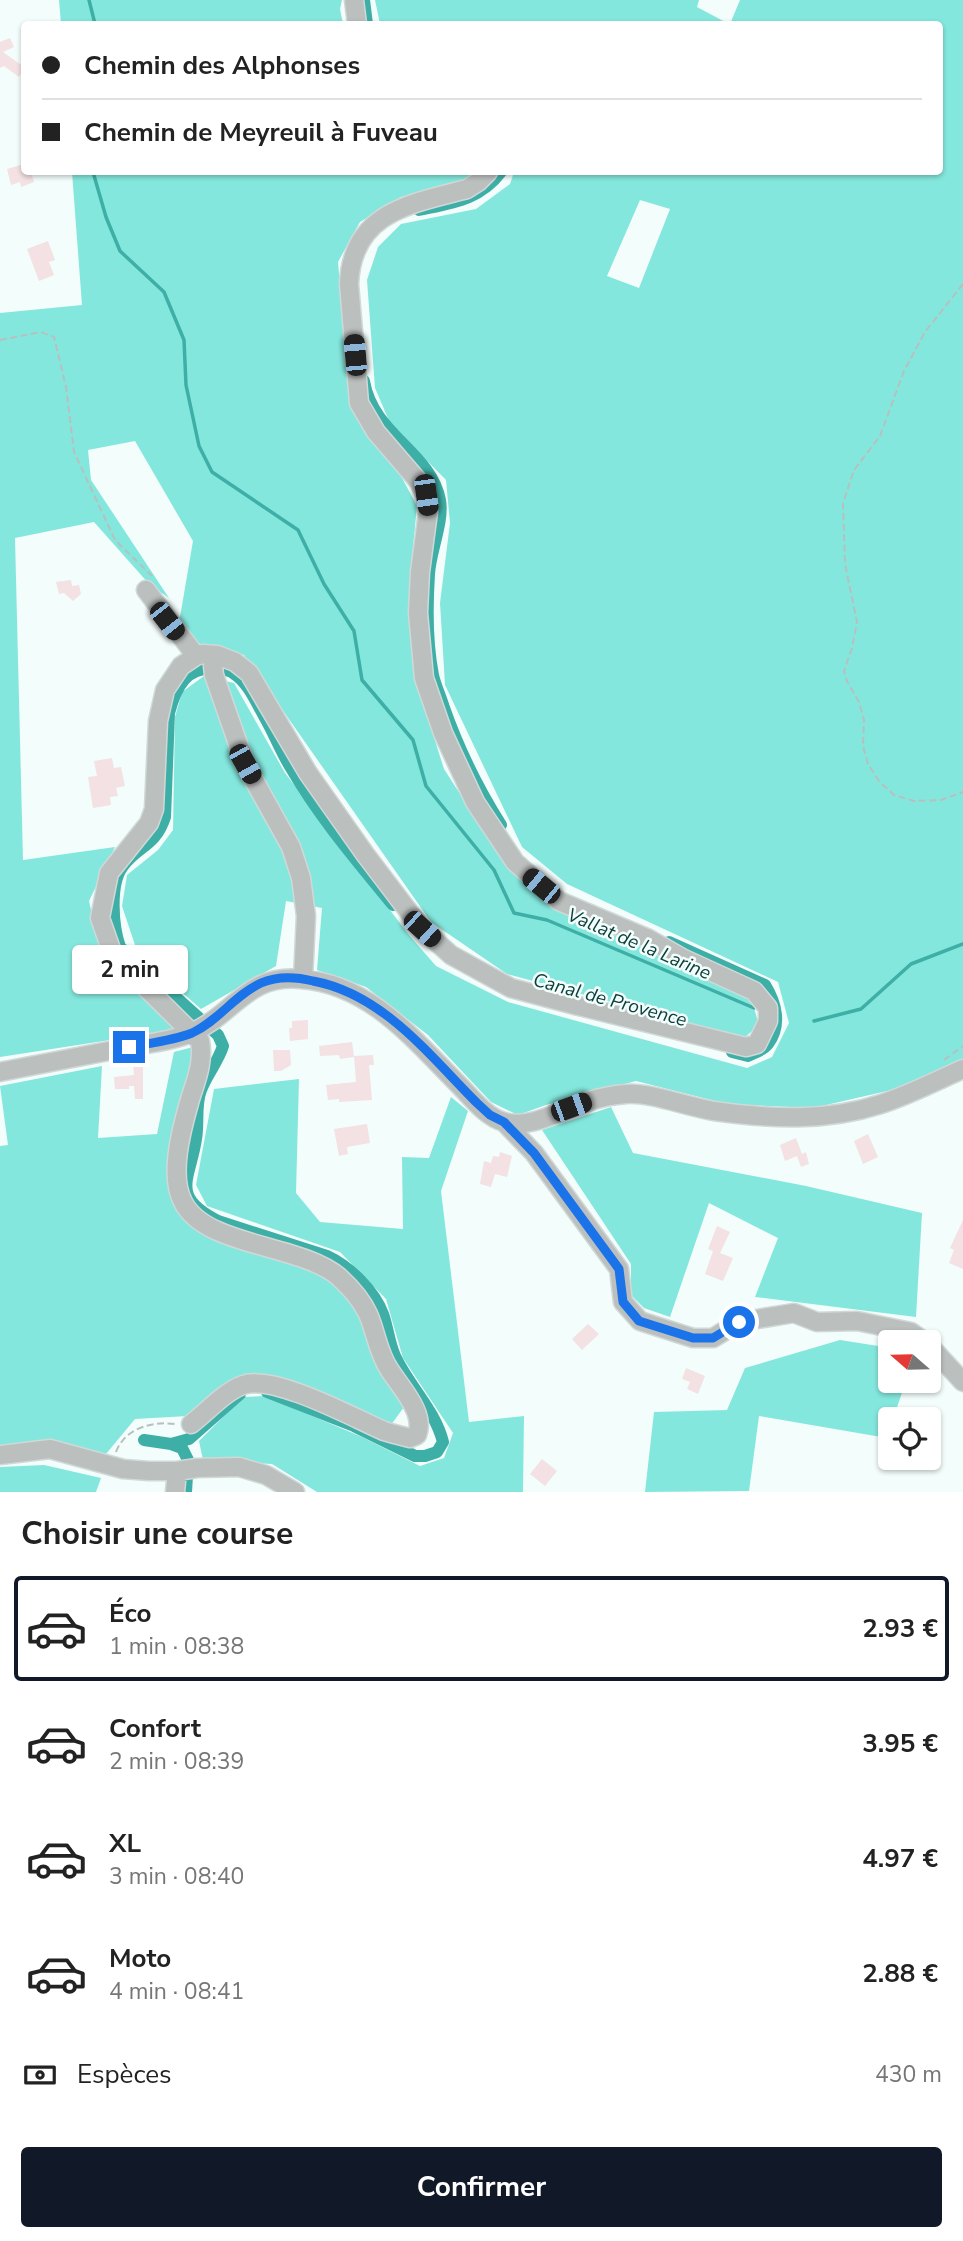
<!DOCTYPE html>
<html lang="fr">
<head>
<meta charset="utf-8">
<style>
	body { margin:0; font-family:"Nunito Sans",sans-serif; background:#f6f6f6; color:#222; height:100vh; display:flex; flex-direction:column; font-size:26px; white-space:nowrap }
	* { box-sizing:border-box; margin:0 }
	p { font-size:23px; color:#767676 }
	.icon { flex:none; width:38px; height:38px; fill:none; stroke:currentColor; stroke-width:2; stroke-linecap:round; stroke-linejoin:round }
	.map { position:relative; height:1492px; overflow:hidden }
	.sheet { display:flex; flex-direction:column; background:#fff; flex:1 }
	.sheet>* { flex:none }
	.guide { position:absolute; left:21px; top:21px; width:922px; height:154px; border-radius:7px; box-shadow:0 2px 5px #0004; display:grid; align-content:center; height:154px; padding:0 21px; background:#fff }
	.needle { width:46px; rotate:290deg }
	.controls { position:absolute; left:878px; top:1330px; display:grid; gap:14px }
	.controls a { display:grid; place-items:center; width:63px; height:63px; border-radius:7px; background:#fff; box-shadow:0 2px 5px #0004; font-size:35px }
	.end { position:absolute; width:32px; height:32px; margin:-16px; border:9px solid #1a73e8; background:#fff; box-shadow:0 0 0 4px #fff }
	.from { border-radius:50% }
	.bubble { position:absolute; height:49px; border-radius:7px; background:#fff; box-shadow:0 2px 5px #0004; font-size:23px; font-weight:700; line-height:49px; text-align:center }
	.car { position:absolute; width:21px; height:42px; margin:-21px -10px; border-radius:9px; box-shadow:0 0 5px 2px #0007; background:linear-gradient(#222 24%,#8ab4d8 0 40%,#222 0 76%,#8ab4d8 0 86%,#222 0) }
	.guide b { display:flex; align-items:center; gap:24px; height:66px; font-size:26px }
	.guide b+b { border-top:2px solid #e0e0e0 }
	.guide i { width:18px; height:18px; background:#222 }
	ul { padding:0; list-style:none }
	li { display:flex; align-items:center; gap:21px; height:105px; margin:0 14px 10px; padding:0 7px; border:4px solid transparent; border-radius:7px }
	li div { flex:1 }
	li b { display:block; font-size:26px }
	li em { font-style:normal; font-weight:700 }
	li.active { border-color:#111827 }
	li>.icon { width:63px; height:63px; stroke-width:1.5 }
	h2 { padding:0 21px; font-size:32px; line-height:84px }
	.pay { display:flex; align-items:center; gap:18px; height:77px; padding:0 21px; font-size:26px }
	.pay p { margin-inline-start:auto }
	.primary-button { display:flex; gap:14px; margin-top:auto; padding:14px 21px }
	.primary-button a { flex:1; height:80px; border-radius:7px; background:#111827; color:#fff; font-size:28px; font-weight:700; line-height:80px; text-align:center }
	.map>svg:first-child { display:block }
	.green { fill:#84e7dd; fill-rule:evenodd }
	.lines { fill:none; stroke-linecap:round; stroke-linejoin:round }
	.stream { stroke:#3eafa6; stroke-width:3.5 }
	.canal { stroke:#3eafa6; stroke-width:12 }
	.building { fill:#f3e1e3 }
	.minor-casing { stroke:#d0d9d8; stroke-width:21 }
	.path { stroke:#b8c0bf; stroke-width:2; stroke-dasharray:7 3.5; stroke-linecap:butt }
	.minor { stroke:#bbbfbe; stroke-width:18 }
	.route { stroke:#1a73e8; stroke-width:9 }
	.labels { text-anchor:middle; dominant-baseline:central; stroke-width:5; stroke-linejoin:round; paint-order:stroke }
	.water-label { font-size:19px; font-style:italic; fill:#0d403c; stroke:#f3fdfb }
</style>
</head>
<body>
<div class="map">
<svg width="963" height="1492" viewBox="0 0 963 1492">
	<rect width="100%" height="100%" fill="#f3fdfb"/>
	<path class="green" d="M59,0H342L340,9L343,24H61Z
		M375,0H699L697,7L729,24H380Z
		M740,0H963V1060L909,1086L813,1108L727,1104L636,1081L546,1105L518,1115L491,1102L428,1035L366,987L317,970L322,908L286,901L276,966L201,1009L138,954L122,906L127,875L158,850L173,830L175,717L182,692L204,676L234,683L285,773L409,935L436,966L508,1002L747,1068L772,1057L789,1023L778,982L567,884L522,847L445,685L440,603L450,523L446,480L390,423L375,388L367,280L378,247L401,224L476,209L510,184L514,172H940V24H730ZM640,200L670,209L639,288L607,276Z
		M72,172H478L469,181L401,197L360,222L338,262L350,407L394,463L417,506L410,580L414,674L444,769L509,870L552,905L751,998L759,1025L744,1038L507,974L431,922L244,655L193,642L179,623L193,541L135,441L88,450L91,480L169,598L150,585L94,522L15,538L23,860L115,847L89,901L100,951L175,1030L0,1057V313L82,305Z
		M197,1046L180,1212L201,1233L322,1273L353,1302L385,1377L404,1407L388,1429L319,1392L242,1376L188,1416L135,1419L106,1454L56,1444L0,1448V1146L8,1145L0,1086L102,1066L98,1138L157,1134L174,1052Z
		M299,1079L296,1193L320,1222L403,1229L402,1157L429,1158L451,1097L468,1111L441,1191L469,1422L524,1416L523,1492H317L272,1464L203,1460L199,1441L243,1397L265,1396L362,1437L420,1466L444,1458L453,1433L403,1358L386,1299L340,1252L207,1206L196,1185L214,1089Z
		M611,1107L633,1153L806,1186L922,1213L916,1317L755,1297L778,1238L709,1203L670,1317L644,1308L631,1295V1264L542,1130Z
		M840,1340L891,1348V1381H906L893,1419H891L887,1438L759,1416L749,1491L645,1492L654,1412L727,1410L745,1368Z
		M44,1465L101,1478L96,1492H0V1467Z"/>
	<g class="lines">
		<path class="stream" d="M89,0L95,24
			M93,172L106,217L120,251L164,292L184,340L186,385L199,446L212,472L298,530L324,584L354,631L362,680L413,740L426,786L494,870L514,913L547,920L754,1008
			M814,1021L861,1009L911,964L963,944"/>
		<path class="canal" d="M364,0L367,24
			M419,210C452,203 480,200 501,172
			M364,381C373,435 431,452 440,500C444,521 430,552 429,574C427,605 427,645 433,675C435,685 440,695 443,705C458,748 477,787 501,825
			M669,942L765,985C776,1003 782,1025 768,1044C764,1050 754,1053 748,1056L732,1052
			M267,1392L354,1426L415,1456H425L437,1452L443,1442C435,1410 409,1386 395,1356C389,1343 388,1328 383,1314C374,1290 350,1267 327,1256L218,1221C169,1196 190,1180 196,1139C199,1123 195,1105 201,1090C207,1074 218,1062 223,1046L218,1035L120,947C113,927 109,884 123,866C139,845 155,847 165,817L169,713C176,686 187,665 218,669C223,670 229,670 233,673C248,682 256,702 264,716C274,733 281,752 291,768C320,818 357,861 393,905
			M144,1440L171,1444L182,1448L188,1460L186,1492
			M171,1444L189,1439L240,1394"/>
	</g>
	<path class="building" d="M10,38L14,47L3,52L24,67L19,77L4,66L0,68V42Z
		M24,164V172H31L34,182L21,187L20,182L11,185L7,169Z
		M48,241L55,260L49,262L54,275L39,281L27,249Z
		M71,580L72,586L79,585L81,594L73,601L64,593L59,594L56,582Z
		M112,758L114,768L121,767L125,786L116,788L118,796L110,797L111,805L93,808L88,777L97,776L94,761Z
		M308,1020V1039L290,1041L289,1028H292V1021Z
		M352,1042L354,1057L340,1059L339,1055L320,1056L319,1046Z
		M273,1050H290L291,1065L281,1071H274Z
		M373,1055L374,1065H369L372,1100L339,1102V1099L328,1100L326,1085L356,1082L354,1056Z
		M143,1062V1099H135L134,1086H129V1089H115L114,1077L134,1075L133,1063Z
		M367,1124L370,1143L347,1147L348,1154L339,1156L334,1129Z
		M868,1134L878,1157L863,1164L854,1141Z
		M796,1138L802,1154L806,1152L809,1164L801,1167L797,1156L785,1161L780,1145Z
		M500,1152L512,1156L507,1177L495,1174L491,1187L480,1184L484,1161L491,1163L493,1156L499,1157Z
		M963,1220V1269L949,1263L954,1250L950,1248Z
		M717,1226L730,1232L720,1253L733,1258L723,1281L705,1274L713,1251L708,1249Z
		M588,1324L599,1334L582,1350L572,1339Z
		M686,1368L705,1376L698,1394L687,1389L690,1382L682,1379Z
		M542,1459L557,1471L545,1486L530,1474Z"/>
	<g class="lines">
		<g class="minor-casing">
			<path id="minor" d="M354,0L357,24
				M146,590L196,656
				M217,655L213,666L214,675L245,764L291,847L301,878L306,916L303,979
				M0,1072C43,1064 86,1055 129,1047C150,1043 172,1041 191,1033C235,1014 246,974 301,979C370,984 414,1040 459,1085C472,1098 486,1117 504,1122C531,1130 564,1108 590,1101C602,1097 613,1095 626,1094C650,1092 688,1107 714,1111C770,1119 826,1122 881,1104C909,1095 936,1081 963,1069
				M504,1122L534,1153L619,1269L623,1302L640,1321L693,1338H713L739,1322L794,1313L817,1322L857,1321L911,1332L925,1342
				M929,1345L963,1382
				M191,1424C207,1412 224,1392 243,1385C274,1374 354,1418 384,1431C393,1434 402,1436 410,1438L417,1435C426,1413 400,1387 389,1369C378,1353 376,1332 368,1314C362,1301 350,1287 339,1277C301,1244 205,1247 183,1202C169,1176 181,1131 189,1103C195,1082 204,1064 200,1041L113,955L100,918L109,873L149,823L154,809L158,721L165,690L181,666L196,656L203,654L217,655L235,662L249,673L308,773L365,854L422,929L451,955L511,988L575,1005L746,1047L757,1044L768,1021V1008L754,991L684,959L649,939L559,901L515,862L475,802L443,733L424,678L418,613L420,572L428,512L426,495L419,482L376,432L359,403L349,284C352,212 410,204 467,189L478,182L488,172
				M0,1455L50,1449L123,1469L149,1471H177L197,1468L239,1467L266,1475L295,1492
				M175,1492L177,1471"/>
		</g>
		<path class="path" d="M963,284L925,332L904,371L880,436L854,470L843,503L845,564L857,622L852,648L844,671L847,681L859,702L864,720L863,746L868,764L879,781L894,795L914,801L941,800L963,792
			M0,340L41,332L54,337L66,387L74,452L115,540L152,576
			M944,1060L963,1046
			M116,1452C125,1428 152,1421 175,1424"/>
		<use href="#minor" class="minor"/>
	</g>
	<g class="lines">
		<path class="route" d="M129,1047C150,1043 172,1041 192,1033C218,1021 235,995 261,983C277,976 297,977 313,981C383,994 429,1055 477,1103L490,1115L504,1122L534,1153L619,1269L623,1302L639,1321L693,1338H713L739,1322"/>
	</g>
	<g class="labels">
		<g class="water-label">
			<text transform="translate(639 944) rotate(23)">Vallat de la Larine</text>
			<text transform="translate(610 1000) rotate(15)">Canal de Provence</text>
		</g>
	</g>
</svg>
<div class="controls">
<a><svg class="needle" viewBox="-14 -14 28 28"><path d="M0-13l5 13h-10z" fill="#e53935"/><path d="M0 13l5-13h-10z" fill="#767676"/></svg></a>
<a><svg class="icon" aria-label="locate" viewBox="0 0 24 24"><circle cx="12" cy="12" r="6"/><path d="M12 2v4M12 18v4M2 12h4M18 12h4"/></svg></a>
</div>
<i class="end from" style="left:739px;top:1322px"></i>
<i class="end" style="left:129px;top:1047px"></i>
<div class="bubble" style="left:72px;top:945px;width:116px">2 min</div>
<i class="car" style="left:355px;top:355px;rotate:355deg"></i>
<i class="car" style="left:426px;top:495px;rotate:172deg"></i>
<i class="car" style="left:167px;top:621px;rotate:142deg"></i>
<i class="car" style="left:245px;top:764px;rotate:151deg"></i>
<i class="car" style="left:541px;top:886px;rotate:309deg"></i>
<i class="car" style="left:422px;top:929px;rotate:132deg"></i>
<i class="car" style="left:571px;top:1107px;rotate:70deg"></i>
<div class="guide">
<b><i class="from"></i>Chemin des Alphonses</b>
<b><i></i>Chemin de Meyreuil à Fuveau</b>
</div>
</div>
<section class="sheet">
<h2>Choisir une course</h2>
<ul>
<li class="active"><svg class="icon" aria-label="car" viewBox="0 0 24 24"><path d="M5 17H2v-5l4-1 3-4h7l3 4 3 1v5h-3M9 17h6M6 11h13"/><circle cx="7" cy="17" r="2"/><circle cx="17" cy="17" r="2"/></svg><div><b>Éco</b><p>1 min · 08:38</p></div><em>2.93 €</em></li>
<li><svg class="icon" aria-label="car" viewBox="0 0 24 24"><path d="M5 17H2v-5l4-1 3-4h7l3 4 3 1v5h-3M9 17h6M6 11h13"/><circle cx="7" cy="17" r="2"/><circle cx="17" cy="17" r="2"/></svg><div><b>Confort</b><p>2 min · 08:39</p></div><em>3.95 €</em></li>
<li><svg class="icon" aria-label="car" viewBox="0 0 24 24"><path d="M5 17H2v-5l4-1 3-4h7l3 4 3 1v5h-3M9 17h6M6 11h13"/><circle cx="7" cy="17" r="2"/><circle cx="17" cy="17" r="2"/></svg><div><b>XL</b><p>3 min · 08:40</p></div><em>4.97 €</em></li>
<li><svg class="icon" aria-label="car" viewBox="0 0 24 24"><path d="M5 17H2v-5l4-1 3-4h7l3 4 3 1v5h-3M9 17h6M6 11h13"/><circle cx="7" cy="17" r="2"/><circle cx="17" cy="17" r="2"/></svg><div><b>Moto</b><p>4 min · 08:41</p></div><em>2.88 €</em></li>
</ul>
<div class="pay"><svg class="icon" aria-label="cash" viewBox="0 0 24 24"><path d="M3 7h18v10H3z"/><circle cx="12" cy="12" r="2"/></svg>Espèces<p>430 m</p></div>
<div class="primary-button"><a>Confirmer</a></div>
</section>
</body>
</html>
